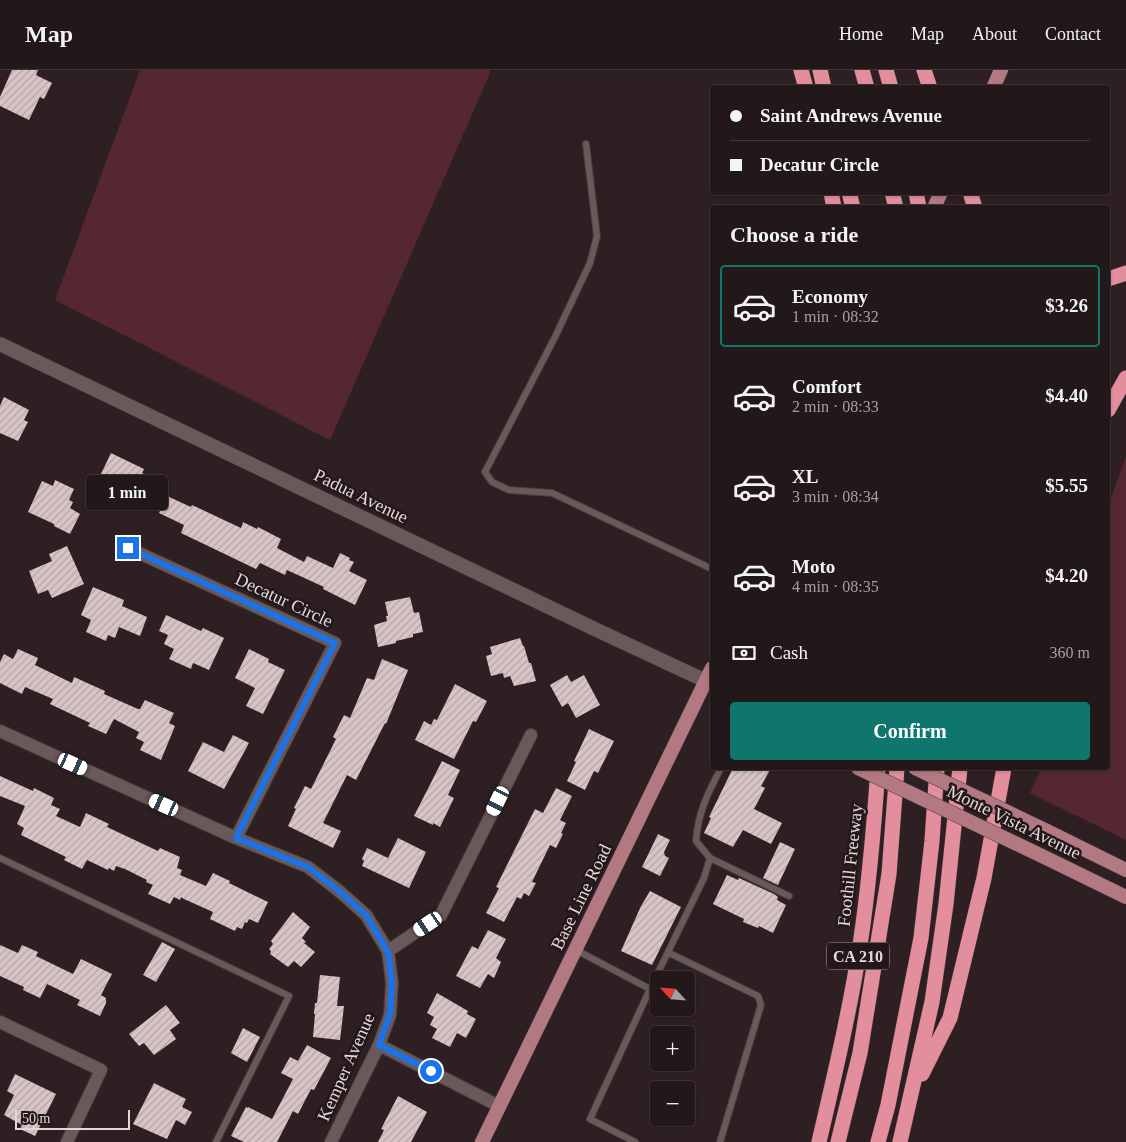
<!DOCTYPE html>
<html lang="en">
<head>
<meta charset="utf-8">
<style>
	body { margin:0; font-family:"Times New Roman",serif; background:#2a2123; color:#f1f3f6; height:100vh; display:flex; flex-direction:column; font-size:19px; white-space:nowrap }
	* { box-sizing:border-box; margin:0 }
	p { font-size:16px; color:#a2a0a2 }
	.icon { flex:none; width:28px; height:28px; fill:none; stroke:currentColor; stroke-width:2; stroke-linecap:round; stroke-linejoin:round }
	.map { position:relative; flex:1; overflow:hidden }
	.side { position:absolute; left:710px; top:135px; width:400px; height:565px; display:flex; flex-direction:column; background:#22181a; border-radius:5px; box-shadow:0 1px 4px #0004,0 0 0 1px #3f3739 }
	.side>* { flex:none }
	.banner { position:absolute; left:710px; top:15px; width:400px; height:110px; border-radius:5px; box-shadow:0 1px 4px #0004,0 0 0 1px #3f3739; display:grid; align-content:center; height:110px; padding:0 20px; background:#22181a }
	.needle { width:32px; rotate:296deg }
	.buttons { position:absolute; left:650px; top:901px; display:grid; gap:10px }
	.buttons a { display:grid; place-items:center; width:45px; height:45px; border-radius:5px; background:#22181a; box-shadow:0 1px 4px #0004,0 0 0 1px #3f3739; font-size:25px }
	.scale { position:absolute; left:15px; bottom:12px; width:115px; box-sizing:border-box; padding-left:5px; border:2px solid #e2d8d9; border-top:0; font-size:14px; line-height:18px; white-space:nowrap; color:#e2d8d9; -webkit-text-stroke:4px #241719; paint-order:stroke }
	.end { position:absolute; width:22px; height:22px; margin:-11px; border:6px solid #1a73e8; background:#fff; box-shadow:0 0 0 2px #fff }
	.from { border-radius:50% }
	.bubble { position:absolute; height:35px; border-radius:5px; background:#22181a; box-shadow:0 1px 4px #0004,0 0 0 1px #3f3739; font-size:16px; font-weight:700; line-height:35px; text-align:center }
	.car { position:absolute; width:15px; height:30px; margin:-15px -8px; border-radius:6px; box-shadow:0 0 4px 1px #0007; background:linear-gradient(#fff 24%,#345 0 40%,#fff 0 76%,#345 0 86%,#fff 0) }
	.banner b { display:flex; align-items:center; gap:18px; height:48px; font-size:19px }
	.banner b+b { border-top:1px solid #3f3739 }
	.banner i { width:12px; height:12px; background:#f1f3f6 }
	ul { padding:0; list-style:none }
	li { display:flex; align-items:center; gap:15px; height:82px; margin:0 10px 8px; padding:0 10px; border:2px solid transparent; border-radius:5px }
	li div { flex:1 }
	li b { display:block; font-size:19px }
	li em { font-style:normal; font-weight:700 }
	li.active { border-color:#0f766e }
	li>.icon { width:45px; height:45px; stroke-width:1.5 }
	h2 { padding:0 20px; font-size:22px; line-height:60px }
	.pay { display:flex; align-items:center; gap:12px; height:55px; padding:0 20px; font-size:19px }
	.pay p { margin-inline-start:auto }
	.cta { display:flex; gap:10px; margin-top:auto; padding:10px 20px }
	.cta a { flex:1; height:58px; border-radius:5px; background:#0f766e; color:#fff; font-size:20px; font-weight:700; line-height:58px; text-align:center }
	header { display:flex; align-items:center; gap:30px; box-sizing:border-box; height:70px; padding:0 25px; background:#22181a; border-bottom:1px solid #3f3739 }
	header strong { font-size:24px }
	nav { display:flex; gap:28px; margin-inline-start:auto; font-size:18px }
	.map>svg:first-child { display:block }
	.grass { fill:#552730 }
	.building { fill:url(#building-hatch) }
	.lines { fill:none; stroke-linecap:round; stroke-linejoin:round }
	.service-casing { stroke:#473b3c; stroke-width:8 }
	.minor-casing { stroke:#473b3c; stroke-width:14 }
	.tertiary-casing { stroke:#473b3c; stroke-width:15 }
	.primary-casing { stroke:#473b3c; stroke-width:15 }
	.motorway-casing { stroke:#473b3c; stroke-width:16 }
	.service { stroke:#6a595b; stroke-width:6 }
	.minor { stroke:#6a595b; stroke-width:12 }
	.tertiary { stroke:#6a595b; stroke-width:14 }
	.primary { stroke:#b37982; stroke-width:14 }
	.motorway { stroke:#e38e9c; stroke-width:15 }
	.primary-bridge-casing { stroke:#473b3c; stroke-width:15; stroke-linecap:butt }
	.primary-bridge { stroke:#b37982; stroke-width:14 }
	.route { stroke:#1a73e8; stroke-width:6 }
	.labels { text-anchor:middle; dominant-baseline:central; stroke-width:5; stroke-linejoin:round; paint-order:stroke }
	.shield { fill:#241719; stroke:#a99e9f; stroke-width:1 }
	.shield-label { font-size:16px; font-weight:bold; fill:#e2d8d9 }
	.street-label { font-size:18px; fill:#e2d8d9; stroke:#241719 }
</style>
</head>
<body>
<header>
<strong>Map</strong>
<nav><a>Home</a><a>Map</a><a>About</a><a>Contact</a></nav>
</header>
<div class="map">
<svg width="1126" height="1072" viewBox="0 0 1126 1072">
	<defs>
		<pattern id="building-hatch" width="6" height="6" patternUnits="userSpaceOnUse" patternTransform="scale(1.25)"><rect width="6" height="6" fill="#d8c4c7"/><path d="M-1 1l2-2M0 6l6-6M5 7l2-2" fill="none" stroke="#b3a3a6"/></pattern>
	</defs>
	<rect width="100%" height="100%" fill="#2e2022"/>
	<path class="grass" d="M140,0H489L490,3L330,370L55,230Z
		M1126,387V770L1030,723L1042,698H1108V436Z"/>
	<path class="building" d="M12,0H38L36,5L52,13L44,29L40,27L29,50L0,36V27Z
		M4,327L29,340L24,350L28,352L18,371L0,363V336Z
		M111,383L144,399L142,403L161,412L152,430L134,421L132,424L99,408Z
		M55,410L74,419L69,430L73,432L70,438L80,444L70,464L54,456V454L28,442L42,411L53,416Z
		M167,426L191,437L192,435L241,458L243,452L257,459L258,457L281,469L277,478L304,492L307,486L333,498L340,483L350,488L349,490L354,492L349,501L367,510L355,535L323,519L324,517L287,500L285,505L260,493L256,499L181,463L184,455L159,443Z
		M67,476L84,514L52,528L48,520L38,524L29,501L52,491L49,484Z
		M93,517L124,530L122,536L147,547L140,566L119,557L115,568L108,565L106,571L86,562L91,550L81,545Z
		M410,527L414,543L419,542L423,562L413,564V567L396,571V573L378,577L374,555L387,551L386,546H388L385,532Z
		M166,545L201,561L203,558L224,568L209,600L193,593L191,599L169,589L174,579L164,574L168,565L159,561Z
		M520,568L523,576H524L529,593H531L536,611L514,616L510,606L504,608L503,603L491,606L486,586L492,584L490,577Z
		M18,579L38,588L35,595L72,613L74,607L105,621L104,624L138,639H140L145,630L174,643L169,653L175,656L161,690L140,680L144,672L136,668L139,662L114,649L106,664L88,656L90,653L50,634L53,629L25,617L22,624L0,613V592L4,584L13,589Z
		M249,579L269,589L268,592L285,600L263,644L246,636L255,618L235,608Z
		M382,589L408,600L386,654L385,653L356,710L347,705L323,753L341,761L333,778L288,756L296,739L294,738L305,716L311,719L336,669L333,667L344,645L350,648L367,608L374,610Z
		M567,605L571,612L584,605L600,635L576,648L568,633L562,637L550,615Z
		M455,614L487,631L476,652L473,651L454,689L415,670L424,651L431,655L434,649L437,650Z
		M589,659L614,671L598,703L594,701L585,720L567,711L576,692L574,691Z
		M233,665L249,673L224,719L188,701L203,672L224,682Z
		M442,691L460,700L448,725L454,728L440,757L433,753V755L414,746Z
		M733,698H771L761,716L765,718L754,739L782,753L771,774L743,760L733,777L704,763L711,748L709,747Z
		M0,706L33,721L34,718L54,728L51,735L60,739L56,746L80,757L86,743L109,754L107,757L158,781L160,778L180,787L177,798L182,800L180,805L206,816L213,803L230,811L229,813L268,832L258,853L249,849L247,853L245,852L242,859L237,857L235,861L210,849L213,842L184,829L181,827L180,830L174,827L170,834L148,824L153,815L146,812L147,810L125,799L116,796L114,801L109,798L108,800L87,790L82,799L64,790L66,787L21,765L24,758L17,754L25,736L0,726Z
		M556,718L572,726L560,750L566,753L561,763L563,764L556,778L550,775L532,812L536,813L529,826L524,823L521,829L517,827L504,852L486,843L499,818L496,817L535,739L543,743Z
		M658,764L670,770L664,782L665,786L669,788L660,806L642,797Z
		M398,768L426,782L409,818L362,796L364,791L362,789L367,778L388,788Z
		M780,772L795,779L778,815L763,808Z
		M727,805L738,810L739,808L774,824L778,827L777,830L786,835L773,863L759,856L758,858L743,852L744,849L713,834Z
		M650,821L681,837L652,895L621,881L641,836Z
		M293,842L310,857L302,868L306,872L304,873L315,882L301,897L294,891L288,897L270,884L271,881L269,879L273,874L271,871Z
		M488,860L506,869L496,888L501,892L494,908L488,904L480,918L456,906L472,876L478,879Z
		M162,872L175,879L156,912L143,905Z
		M0,875L18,883L22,875L38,882L36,886L73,904L81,889L112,904L101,925L106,928V933L100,946L77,935L80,930L47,914L40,928L23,920L24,917L0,906Z
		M320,905L340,907L337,936H344L340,970L313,967L315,944H314L315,933H317Z
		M437,923L468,941L467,944L476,949L466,968L457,963L450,977L432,968L437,959L430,955L434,947L427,943Z
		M166,935L180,953L170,960L176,969L154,985L144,973L139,976L129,964Z
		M243,958L260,967L247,992L231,983Z
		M307,975L331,988L314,1020L311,1019L298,1044L293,1041L277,1072H244L231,1066L246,1037L248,1038V1037L272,1049L293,1009L281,1003L290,987L298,991Z
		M15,1004L56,1024L35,1066L20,1059L22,1055L4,1045L14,1025L7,1021Z
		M154,1013L186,1029L182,1037L192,1042L185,1055L176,1050L167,1069L133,1054Z
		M398,1026L427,1042L411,1072H378L384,1060L381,1059Z"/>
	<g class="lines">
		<g class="service-casing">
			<path id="service" d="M586,74L597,166L590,193L555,267L485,402L492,412L509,420L552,423L712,499
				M0,788L289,926L216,1072
				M710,788L789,826
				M576,880L650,919L704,808L710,788L696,771C698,742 708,723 721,698
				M669,883L758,926L761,935L720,1072
				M635,1072L590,1049L650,919"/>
		</g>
		<g class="minor-casing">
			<path id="minor" d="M128,478L335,573L236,768
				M0,661L236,768L308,797L339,821L366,845L388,881L392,913L390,945L379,975L331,1072
				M388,881L441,845L531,665
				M0,952L101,1000L67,1072
				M379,975L499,1036"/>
		</g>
		<g class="tertiary-casing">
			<path id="tertiary" d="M0,274L601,562L706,611"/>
		</g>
		<g class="primary-casing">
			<path id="primary" d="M993,18L1001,0
				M934,138L941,122
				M1045,760L1126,800
				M1040,785L1126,827
				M482,1072L712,598"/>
		</g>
		<g class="motorway-casing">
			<path id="motorway" d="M801,0L806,18
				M820,0L824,18
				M862,0L867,18
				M886,0L891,18
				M924,0L930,18
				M831,122L834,138
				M849,122L853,138
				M892,122L896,138
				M916,122L919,138
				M970,122L975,138
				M1108,209L1126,203
				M1108,340L1126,308
				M922,1004L950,948L984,808L1004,698
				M819,1072C834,1007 850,941 860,875C869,816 874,757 878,698
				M838,1072L860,983L889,804L897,698
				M878,1072L888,1035L921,868L932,771L937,698
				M900,1072L932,932L946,834L960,698"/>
		</g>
		<use href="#service" class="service"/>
		<use href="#minor" class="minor"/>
		<use href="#tertiary" class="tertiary"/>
		<use href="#primary" class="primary"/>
		<use href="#motorway" class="motorway"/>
		<g class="primary-bridge-casing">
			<path id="primary-bridge" d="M858,698L1040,785
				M915,698L1045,760"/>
		</g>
		<use href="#primary-bridge" class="primary-bridge"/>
	</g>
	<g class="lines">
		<path class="route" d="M128,478L335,573L236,768L308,797L339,821L366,845L388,882L392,913L390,944L379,975L431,1001"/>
	</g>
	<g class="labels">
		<rect class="shield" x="827" y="872.5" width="62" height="27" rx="4"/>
		<g class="shield-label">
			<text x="858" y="886">CA 210</text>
		</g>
		<g class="street-label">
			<text transform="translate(361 426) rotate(26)">Padua Avenue</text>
			<text transform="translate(284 530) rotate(25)">Decatur Circle</text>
			<text transform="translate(1014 752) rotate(26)">Monte Vista Avenue</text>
			<text transform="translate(850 795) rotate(-84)">Foothill Freeway</text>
			<text transform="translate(581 827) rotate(-64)">Base Line Road</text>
			<text transform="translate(346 997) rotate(-66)">Kemper Avenue</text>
		</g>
	</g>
</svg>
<div class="buttons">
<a><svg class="needle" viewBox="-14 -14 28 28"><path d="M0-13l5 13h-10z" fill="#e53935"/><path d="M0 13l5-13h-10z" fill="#a2a0a2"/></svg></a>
<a>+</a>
<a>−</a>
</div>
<div class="scale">50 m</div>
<i class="end from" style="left:431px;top:1001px"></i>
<i class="end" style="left:128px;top:478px"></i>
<div class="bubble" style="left:86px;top:405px;width:82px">1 min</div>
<i class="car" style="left:73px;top:694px;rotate:114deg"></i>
<i class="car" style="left:498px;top:731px;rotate:206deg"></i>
<i class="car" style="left:164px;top:735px;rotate:294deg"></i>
<i class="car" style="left:428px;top:854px;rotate:236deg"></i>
<div class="banner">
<b><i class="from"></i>Saint Andrews Avenue</b>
<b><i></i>Decatur Circle</b>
</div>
<section class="side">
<h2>Choose a ride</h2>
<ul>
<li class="active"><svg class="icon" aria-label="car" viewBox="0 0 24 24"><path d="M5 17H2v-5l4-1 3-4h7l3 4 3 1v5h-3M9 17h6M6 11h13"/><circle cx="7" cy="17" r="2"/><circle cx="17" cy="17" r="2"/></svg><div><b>Economy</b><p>1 min · 08:32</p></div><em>$3.26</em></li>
<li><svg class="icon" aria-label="car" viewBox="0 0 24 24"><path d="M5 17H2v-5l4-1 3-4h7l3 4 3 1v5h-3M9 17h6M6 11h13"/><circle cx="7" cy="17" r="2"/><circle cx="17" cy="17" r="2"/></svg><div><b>Comfort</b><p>2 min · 08:33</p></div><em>$4.40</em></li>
<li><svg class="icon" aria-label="car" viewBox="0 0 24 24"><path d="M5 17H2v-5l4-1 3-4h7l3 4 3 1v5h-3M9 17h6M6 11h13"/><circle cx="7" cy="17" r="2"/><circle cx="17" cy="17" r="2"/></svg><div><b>XL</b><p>3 min · 08:34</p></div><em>$5.55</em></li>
<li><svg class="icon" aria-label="car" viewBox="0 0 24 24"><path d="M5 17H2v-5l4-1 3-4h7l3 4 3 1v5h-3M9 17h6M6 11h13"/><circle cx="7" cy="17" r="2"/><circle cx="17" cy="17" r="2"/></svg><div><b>Moto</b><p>4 min · 08:35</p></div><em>$4.20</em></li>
</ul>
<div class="pay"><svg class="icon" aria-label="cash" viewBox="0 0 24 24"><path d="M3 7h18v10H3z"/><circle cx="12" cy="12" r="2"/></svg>Cash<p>360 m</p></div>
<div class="cta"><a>Confirm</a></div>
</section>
</div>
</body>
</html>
